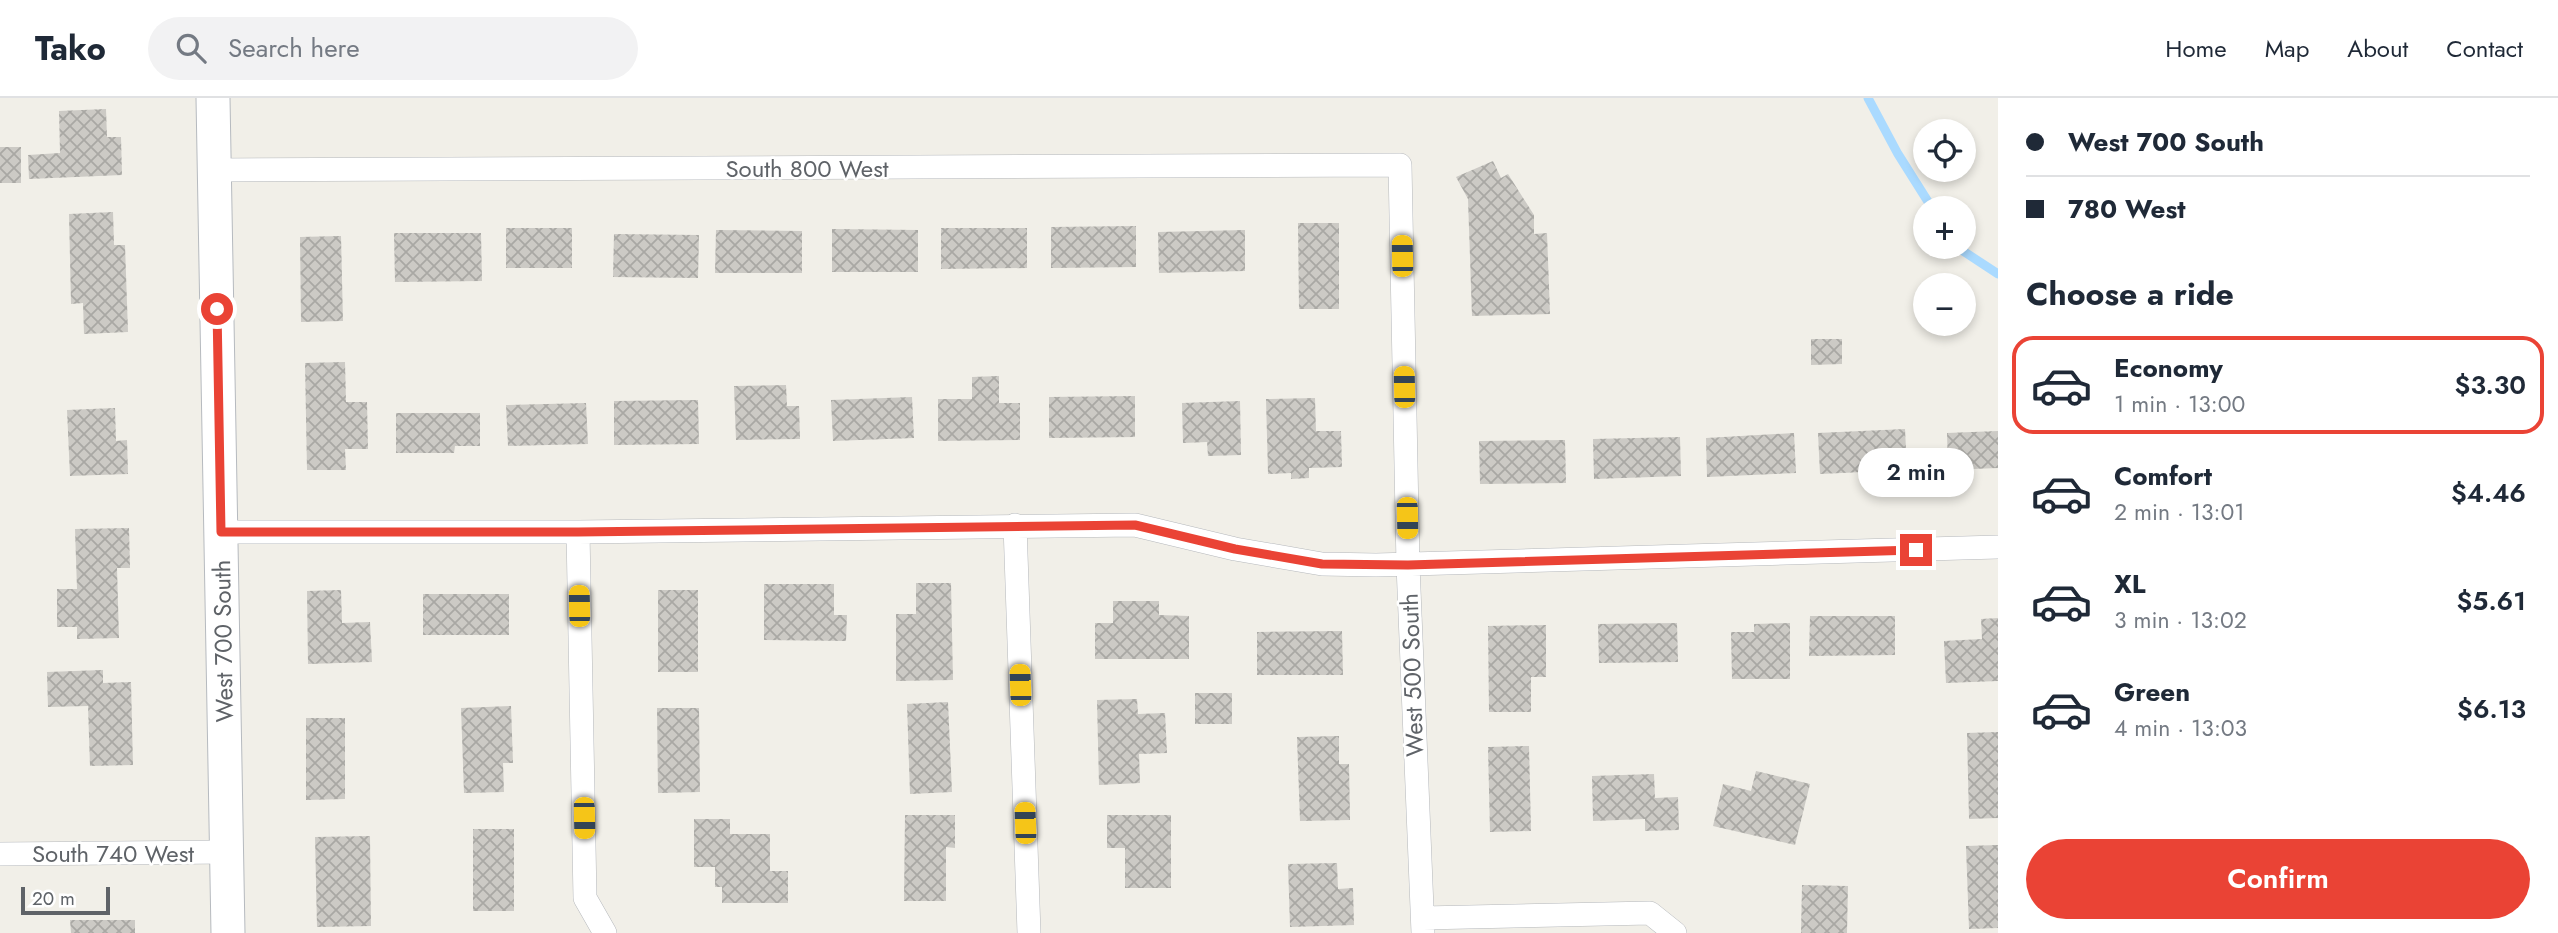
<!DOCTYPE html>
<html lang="en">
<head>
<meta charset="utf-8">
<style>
	body { margin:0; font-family:Jost,sans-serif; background:#f2f2f3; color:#1f2937; height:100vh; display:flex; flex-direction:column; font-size:26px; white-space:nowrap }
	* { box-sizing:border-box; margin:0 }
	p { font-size:23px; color:#747a83 }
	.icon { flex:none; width:38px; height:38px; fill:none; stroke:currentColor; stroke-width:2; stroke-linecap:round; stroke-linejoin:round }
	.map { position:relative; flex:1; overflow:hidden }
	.sheet { display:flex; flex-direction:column; background:#fff; width:560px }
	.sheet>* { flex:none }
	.top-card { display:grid; align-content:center; height:154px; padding:0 28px; background:#fff }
	.controls { position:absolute; left:1913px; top:21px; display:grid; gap:14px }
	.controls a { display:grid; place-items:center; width:63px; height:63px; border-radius:50%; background:#fff; box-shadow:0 4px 10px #0003; font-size:35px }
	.scale { position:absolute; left:21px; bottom:18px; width:89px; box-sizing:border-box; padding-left:7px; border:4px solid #5f6368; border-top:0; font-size:19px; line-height:24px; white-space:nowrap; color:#5f6368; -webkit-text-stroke:5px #fff; paint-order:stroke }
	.end { position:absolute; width:32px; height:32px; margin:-16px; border:9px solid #ea4335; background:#fff; box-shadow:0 0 0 4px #fff }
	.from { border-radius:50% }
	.bubble { position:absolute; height:49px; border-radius:24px; background:#fff; box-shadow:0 4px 10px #0003; font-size:23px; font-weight:600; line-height:49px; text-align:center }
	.car { position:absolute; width:21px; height:42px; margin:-21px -10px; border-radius:9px; box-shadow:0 0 5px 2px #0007; background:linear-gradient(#f5c518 24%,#345 0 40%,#f5c518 0 76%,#345 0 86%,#f5c518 0) }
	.top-card b { display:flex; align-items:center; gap:24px; height:66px; font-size:26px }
	.top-card b+b { border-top:2px solid #e0e1e3 }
	.top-card i { width:18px; height:18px; background:#1f2937 }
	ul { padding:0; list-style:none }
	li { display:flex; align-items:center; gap:21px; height:98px; margin:0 14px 10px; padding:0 14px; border:4px solid transparent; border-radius:21px }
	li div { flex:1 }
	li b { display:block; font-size:26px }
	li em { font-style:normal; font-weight:600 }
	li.active { border-color:#ea4335 }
	li>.icon { width:63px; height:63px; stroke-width:1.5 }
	h2 { padding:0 28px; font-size:32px; line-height:84px }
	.primary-button { display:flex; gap:14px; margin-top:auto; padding:14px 28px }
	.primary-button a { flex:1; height:80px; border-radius:42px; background:#ea4335; color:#fff; font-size:28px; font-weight:600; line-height:80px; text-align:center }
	header { display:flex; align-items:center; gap:42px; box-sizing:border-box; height:98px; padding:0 35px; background:#fff; border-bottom:2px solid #e0e1e3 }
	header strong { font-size:33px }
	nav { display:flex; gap:38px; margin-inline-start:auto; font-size:24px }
	.search { width:490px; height:63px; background:#f2f2f3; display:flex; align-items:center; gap:18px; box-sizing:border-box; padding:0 24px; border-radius:38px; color:#747a83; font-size:26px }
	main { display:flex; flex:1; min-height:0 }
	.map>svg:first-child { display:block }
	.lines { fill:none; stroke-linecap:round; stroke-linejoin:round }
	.stream { stroke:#aadaff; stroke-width:9 }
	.building { fill:url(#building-cross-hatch) }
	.street-casing { stroke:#b5b8bc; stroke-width:24 }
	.secondary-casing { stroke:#b6babf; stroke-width:35 }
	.street { stroke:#fff; stroke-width:23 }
	.secondary { stroke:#fff; stroke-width:33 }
	.route { stroke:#ea4335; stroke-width:9 }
	.labels { text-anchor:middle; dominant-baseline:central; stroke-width:5; stroke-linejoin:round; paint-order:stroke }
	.street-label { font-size:24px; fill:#5f6368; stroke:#fff }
</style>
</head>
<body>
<header>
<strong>Tako</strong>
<div class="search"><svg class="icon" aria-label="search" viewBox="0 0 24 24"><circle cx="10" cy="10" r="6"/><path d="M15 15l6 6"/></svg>Search here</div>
<nav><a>Home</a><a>Map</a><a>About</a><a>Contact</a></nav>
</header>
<main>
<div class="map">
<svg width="1998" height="835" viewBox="0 0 1998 835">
	<defs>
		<pattern id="building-cross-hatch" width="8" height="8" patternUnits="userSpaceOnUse" patternTransform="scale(1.75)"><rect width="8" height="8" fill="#cccac5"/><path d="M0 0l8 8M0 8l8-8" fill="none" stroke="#a9a8a4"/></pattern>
	</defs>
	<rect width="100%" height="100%" fill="#f1efe8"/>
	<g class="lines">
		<path class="stream" d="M1868,0L1898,56L1932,110
			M1957,149L1998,176"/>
	</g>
	<path class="building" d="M106,11L107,39H121L122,77L29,81L28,57L60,55L59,13Z
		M0,49H21V85H0Z
		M1493,63L1501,80L1508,76L1534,117V136L1547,135L1550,216L1472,218L1468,101L1456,79Z
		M113,114L114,147H125L128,234L84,236L83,205L71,206L69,116Z
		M1298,125H1339V211H1299Z
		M1136,128V169L1051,170V129Z
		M506,130H572V170H506Z
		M941,130H1027V170L941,171Z
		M832,131L918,132V174H832Z
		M716,132L802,133V175H715Z
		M1245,132V173L1159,175L1158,134Z
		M394,135H481L482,183L395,184Z
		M614,136L699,137L698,180L613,179Z
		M341,138L343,223L301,224L300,139Z
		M1811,241H1842V266L1811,267Z
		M345,264L346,304H367L368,351H345L346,372H307L305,265Z
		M999,278V305H1020V342L938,343V301H972V279Z
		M786,287L787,308H799L800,341L736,342L734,288Z
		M1135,298V339L1049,340V299Z
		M912,299L914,340L833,343L831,302Z
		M1315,300L1316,333H1341L1342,369L1309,370V380L1291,381V375L1268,376L1266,301Z
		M698,302L699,346L614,347V303Z
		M1240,303L1241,357L1208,358L1207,344L1183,345L1182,305Z
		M586,305L588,346L508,348L506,307Z
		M115,310L116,343L127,342L128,376L70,378L67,312Z
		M396,315H480V348H455L454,355H396Z
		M1905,331L1907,372L1820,376L1818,335Z
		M1998,333V370L1948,372L1947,335Z
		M1794,335L1796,375L1707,379L1706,340Z
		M1680,339L1681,378L1594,381L1593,341Z
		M1565,342L1566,385L1480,386L1479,343Z
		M129,430L130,470H117L119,540L77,541V529H57V491H77L75,431Z
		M916,485H951L953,582L896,583V516H916Z
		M764,486H834V517H847L846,543L764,542Z
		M341,492L342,525L370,524L372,564L308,566L307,493Z
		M658,492H698V574H658Z
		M423,496H509V537H423Z
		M1113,503H1159V517L1189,518V561H1095V525H1113Z
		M1810,518H1895V557L1809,558Z
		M1998,520V583L1946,585L1944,543L1982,541L1981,521Z
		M1677,525L1678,564L1599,565L1598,526Z
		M1790,525V581H1732L1731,534H1754V526Z
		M1546,527V579H1531V614H1489L1488,528Z
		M1342,533L1343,577H1257V534Z
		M103,572V585L131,584L133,667L90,668L88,608L48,609L47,574Z
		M1195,595H1232V626H1195Z
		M1137,601L1138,616L1165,615L1167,655L1139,656L1140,685L1099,687L1097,602Z
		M948,604L952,694L910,696L907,606Z
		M511,608L513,665H503L504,694L464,695L461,610Z
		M657,610H699L700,694L658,695Z
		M306,620H345V701L306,702Z
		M1998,634V720L1969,721L1967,635Z
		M1339,638V666H1349L1350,722L1300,723L1297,639Z
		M1529,648L1531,733L1490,734L1488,649Z
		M1756,673L1810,686L1795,747L1713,728L1723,686L1751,693Z
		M1654,676L1655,700L1678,699L1679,732L1645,733V721L1593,723L1592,678Z
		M905,717H955V750L946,749V803H904Z
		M1107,717H1171V790H1125V750H1107Z
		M694,721H730V736H770V773H788V805H722V789H715V769H694Z
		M473,731H514V813H473Z
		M370,738L371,828L317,829L315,739Z
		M1998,747V830L1969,831L1966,748Z
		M1337,765L1338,791L1353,790L1354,827L1290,829L1288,766Z
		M1802,787L1848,788L1847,835H1801Z
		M70,822H135V835H71Z"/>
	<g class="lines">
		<g class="street-casing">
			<path id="street" d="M215,72L1400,67L1408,467L1423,835
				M1015,427L1029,835
				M221,434H578L1135,427L1235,451L1322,466L1376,467L1998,449
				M578,434L585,800L605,835
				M0,756L227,754
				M1423,820L1650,815L1675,835"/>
		</g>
		<g class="secondary-casing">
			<path id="secondary" d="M213,0L228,835"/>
		</g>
		<use href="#street" class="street"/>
		<use href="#secondary" class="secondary"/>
	</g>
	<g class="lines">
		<path class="route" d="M217,211L221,434H578L1135,427L1235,451L1322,466L1408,467L1916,452"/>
	</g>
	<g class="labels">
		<g class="street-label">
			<text x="807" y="70">South 800 West</text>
			<text transform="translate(223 543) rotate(-91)">West 700 South</text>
			<text transform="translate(1412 577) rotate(-92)">West 500 South</text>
			<text x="113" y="755">South 740 West</text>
		</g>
	</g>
</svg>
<div class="controls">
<a><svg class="icon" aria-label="locate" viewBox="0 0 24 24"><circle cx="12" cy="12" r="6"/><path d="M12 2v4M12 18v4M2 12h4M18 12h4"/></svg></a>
<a>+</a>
<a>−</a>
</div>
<div class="scale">20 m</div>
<i class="end from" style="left:217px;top:211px"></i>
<i class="end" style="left:1916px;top:452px"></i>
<div class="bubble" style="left:1858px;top:350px;width:116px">2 min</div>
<i class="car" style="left:1402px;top:158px;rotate:359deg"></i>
<i class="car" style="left:1404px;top:289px;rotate:359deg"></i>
<i class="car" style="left:1407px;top:420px;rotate:179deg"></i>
<i class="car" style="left:579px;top:508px;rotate:359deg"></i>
<i class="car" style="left:1020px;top:587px;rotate:358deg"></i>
<i class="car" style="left:584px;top:720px;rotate:179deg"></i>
<i class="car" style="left:1025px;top:725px;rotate:358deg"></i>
</div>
<section class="sheet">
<div class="top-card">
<b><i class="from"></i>West 700 South</b>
<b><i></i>780 West</b>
</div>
<h2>Choose a ride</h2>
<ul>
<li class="active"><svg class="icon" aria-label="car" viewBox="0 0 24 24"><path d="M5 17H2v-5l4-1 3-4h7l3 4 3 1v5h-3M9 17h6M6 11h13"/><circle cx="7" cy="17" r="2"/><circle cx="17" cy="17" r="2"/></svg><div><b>Economy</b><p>1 min · 13:00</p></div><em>$3.30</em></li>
<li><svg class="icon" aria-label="car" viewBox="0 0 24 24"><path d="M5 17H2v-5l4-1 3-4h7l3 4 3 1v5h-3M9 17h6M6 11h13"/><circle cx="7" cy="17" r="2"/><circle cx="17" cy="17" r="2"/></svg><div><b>Comfort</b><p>2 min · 13:01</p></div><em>$4.46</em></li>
<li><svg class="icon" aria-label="car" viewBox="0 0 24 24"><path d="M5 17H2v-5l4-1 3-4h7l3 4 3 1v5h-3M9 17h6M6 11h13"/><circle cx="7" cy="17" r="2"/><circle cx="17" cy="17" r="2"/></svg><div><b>XL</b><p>3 min · 13:02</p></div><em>$5.61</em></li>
<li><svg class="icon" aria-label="car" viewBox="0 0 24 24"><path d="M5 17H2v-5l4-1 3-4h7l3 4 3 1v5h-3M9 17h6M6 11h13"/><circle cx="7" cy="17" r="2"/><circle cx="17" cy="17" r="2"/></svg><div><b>Green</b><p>4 min · 13:03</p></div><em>$6.13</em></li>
</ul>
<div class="primary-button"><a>Confirm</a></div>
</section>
</main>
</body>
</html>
